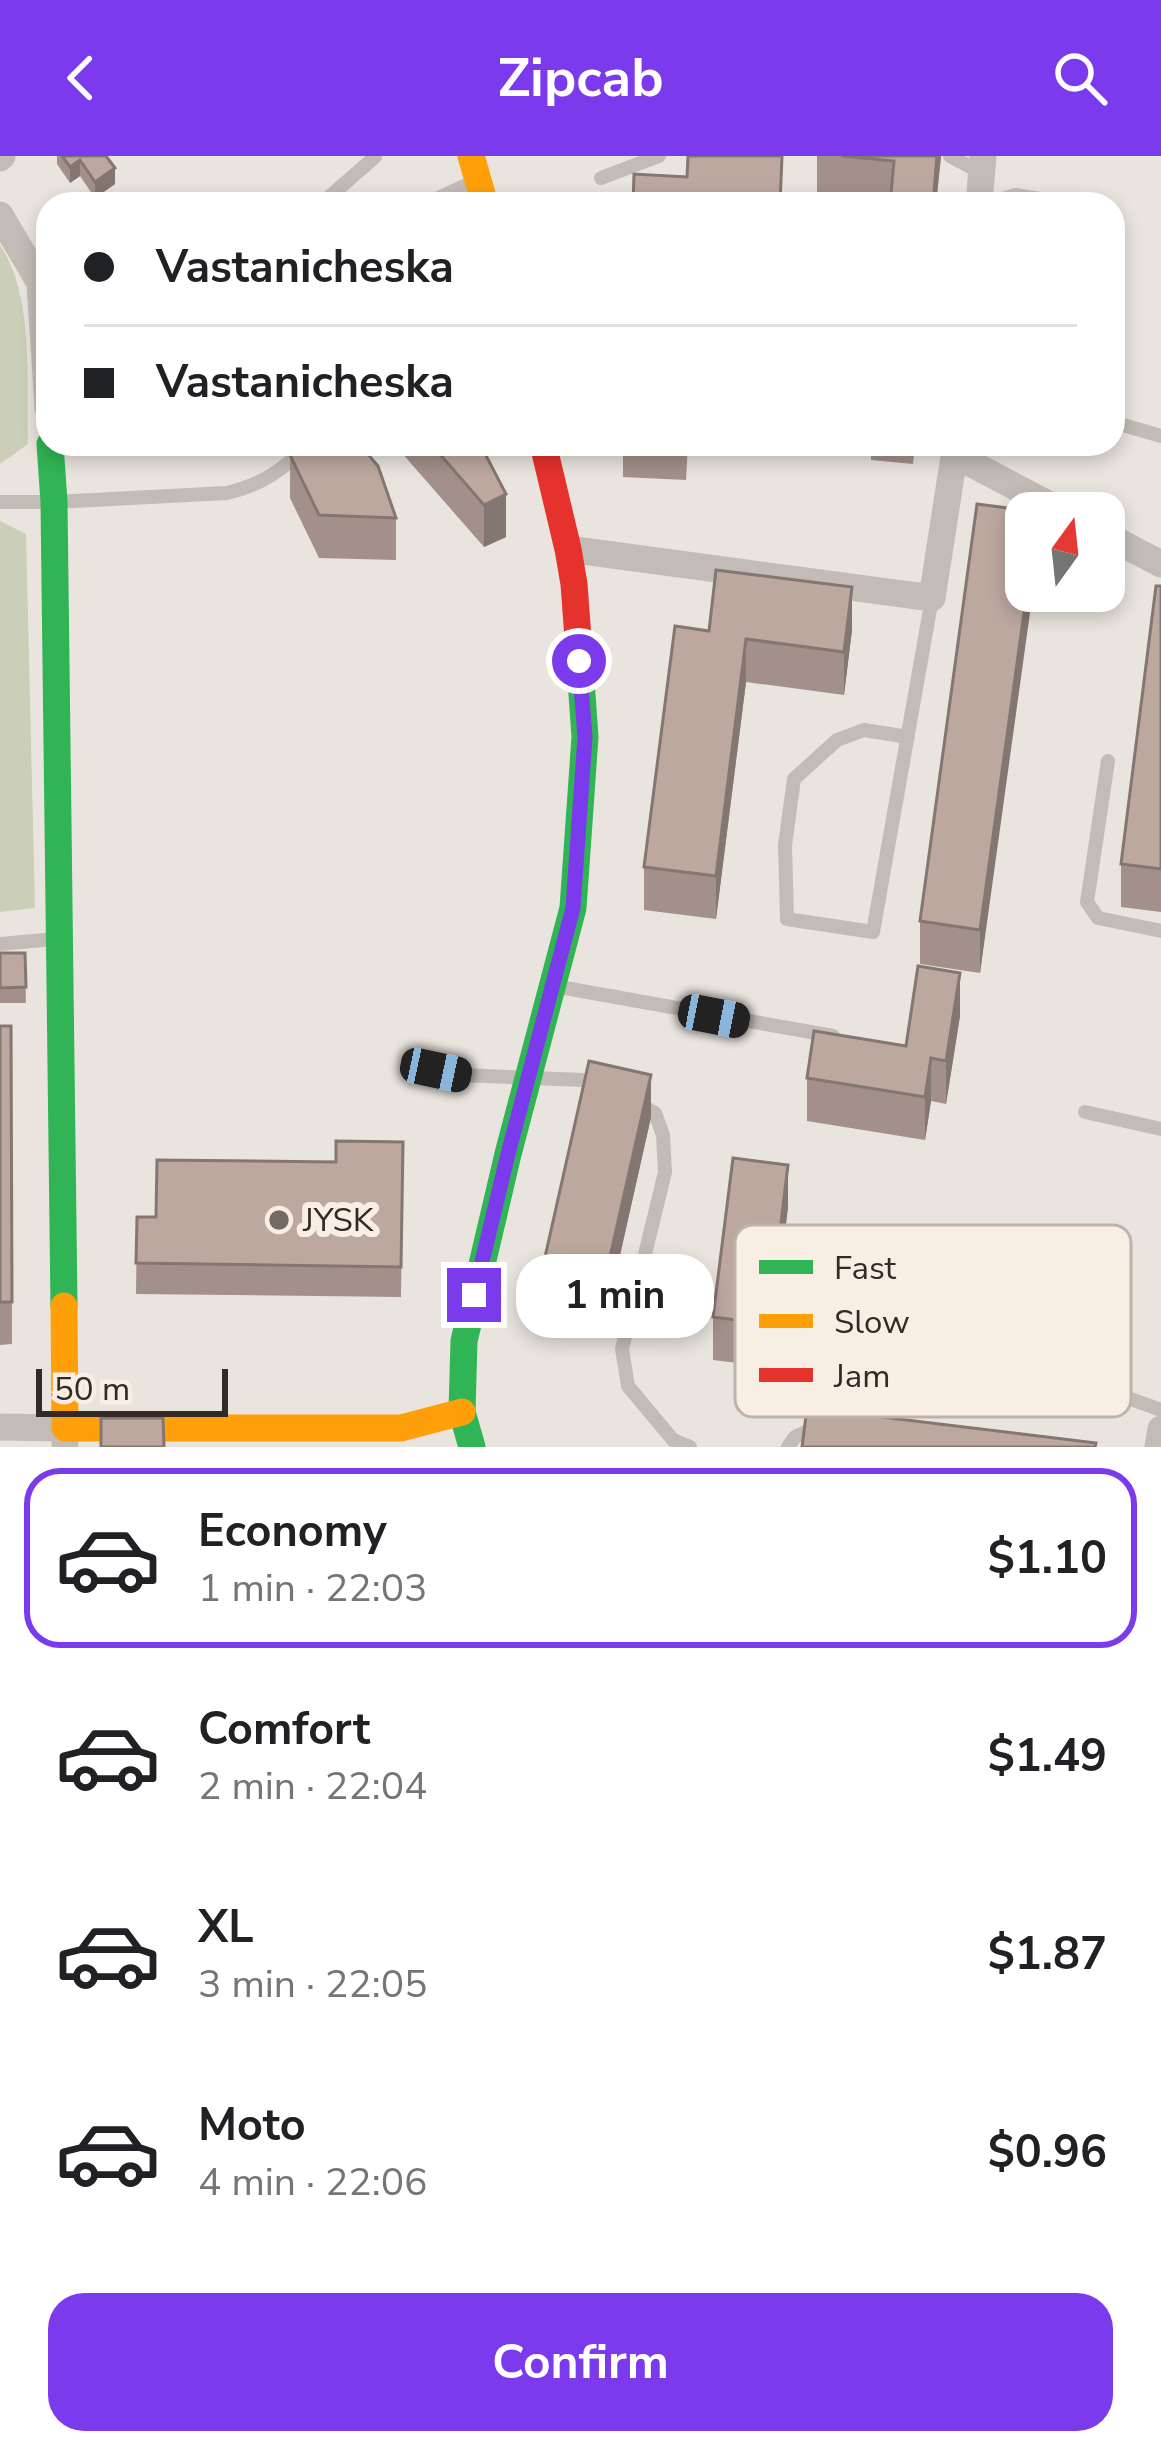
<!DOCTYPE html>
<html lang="en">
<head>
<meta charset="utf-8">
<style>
	body { margin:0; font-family:"Nunito Sans",sans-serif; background:#f2f2f2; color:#202124; height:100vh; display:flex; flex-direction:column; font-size:45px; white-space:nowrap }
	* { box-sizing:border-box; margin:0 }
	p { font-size:39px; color:#757577 }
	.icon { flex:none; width:66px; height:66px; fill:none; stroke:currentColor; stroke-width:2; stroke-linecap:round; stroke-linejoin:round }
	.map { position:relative; height:1291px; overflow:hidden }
	.panel { display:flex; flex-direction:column; background:#fff; flex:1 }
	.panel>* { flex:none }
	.banner { position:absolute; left:36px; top:36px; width:1089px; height:264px; border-radius:36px; box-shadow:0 6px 18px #0003; display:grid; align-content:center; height:264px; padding:0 48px; background:#fff }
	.needle { width:78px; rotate:15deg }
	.tools { position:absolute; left:1005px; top:336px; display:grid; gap:24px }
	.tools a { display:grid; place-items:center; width:120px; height:120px; border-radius:24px; background:#fff; box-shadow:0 6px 18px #0003; font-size:60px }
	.scale { position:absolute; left:36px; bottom:30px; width:192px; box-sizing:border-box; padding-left:12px; border:6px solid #332926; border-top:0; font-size:33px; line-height:42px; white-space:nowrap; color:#332926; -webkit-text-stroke:9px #f8eee3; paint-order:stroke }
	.end { position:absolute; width:54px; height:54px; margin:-27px; border:15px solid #7c3aed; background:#fff; box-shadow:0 0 0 6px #fff }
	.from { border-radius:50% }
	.bubble { position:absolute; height:84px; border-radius:36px; background:#fff; box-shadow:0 6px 18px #0003; font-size:39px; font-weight:700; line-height:84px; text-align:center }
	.car { position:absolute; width:36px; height:72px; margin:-36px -18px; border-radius:15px; box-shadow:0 0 9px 3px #0007; background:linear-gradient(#222 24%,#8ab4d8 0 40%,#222 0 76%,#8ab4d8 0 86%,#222 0) }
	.banner b { display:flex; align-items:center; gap:42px; height:114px; font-size:45px }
	.banner b+b { border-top:3px solid #e0e0e0 }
	.banner i { width:30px; height:30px; background:#202124 }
	ul { padding:21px 0 0; list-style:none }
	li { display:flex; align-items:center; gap:36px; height:180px; margin:0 24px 18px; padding:0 24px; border:6px solid transparent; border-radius:36px }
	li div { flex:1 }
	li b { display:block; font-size:45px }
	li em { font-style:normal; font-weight:700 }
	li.on { border-color:#7c3aed }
	li>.icon { width:108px; height:108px; stroke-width:1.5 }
	.button { display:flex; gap:24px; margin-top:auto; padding:24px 48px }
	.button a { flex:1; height:138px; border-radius:36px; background:#7c3aed; color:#fff; font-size:48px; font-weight:700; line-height:138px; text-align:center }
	header { display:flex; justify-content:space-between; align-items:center; height:156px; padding:0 48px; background:#7c3aed; color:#fff; font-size:54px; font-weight:700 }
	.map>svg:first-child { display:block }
	.green { fill:#cbcfb8 }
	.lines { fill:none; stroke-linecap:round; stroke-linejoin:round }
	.lane { stroke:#c3bcb6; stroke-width:14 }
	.street { stroke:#c3bcb6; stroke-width:27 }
	.fast { stroke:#30b455; stroke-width:27 }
	.slow { stroke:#ff9f0a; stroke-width:27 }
	.jam { stroke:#e5322d; stroke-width:27 }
	.wall { fill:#a3908a }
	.shaded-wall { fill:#847670 }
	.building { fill:#bda8a0; stroke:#847670; stroke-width:3 }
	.route { stroke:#7c3aed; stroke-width:15 }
	.poi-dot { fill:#736a66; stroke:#f8eee3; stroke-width:4.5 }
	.labels { text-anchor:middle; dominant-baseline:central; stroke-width:12; stroke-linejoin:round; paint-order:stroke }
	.poi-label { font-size:33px; fill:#332926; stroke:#f8eee3; text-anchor:start }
	.key { fill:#f8eee3; stroke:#bdb3aa; stroke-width:3 }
	.key-label { font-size:33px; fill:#332926 }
</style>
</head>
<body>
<header><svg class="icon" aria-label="back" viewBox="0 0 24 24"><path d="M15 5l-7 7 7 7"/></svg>Zipcab<svg class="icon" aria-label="search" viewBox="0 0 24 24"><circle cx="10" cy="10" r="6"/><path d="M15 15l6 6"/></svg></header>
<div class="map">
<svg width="1161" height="1291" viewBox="0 0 1161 1291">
	<rect width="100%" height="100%" fill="#eae4de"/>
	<path class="green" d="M0,89C35,141 26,227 28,288L0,308Z
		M0,365L26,378L35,752L0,756Z"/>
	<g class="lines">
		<path class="lane" d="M950,0L982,17
			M601,22L659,0
			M321,48L375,1
			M425,48L475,25
			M988,48L1015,39L1072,48
			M1113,266L1161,280
			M0,346H54L227,337C265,328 282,313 311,288
			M908,581L864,574L837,584L794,623L785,689L787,763L873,776L932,442
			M1108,605L1087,746L1098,762L1161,775
			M0,788L55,783
			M554,830L833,880
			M410,909L461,919L583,924L601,930
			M637,947L655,957L663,979L665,1016L622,1193L628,1230L673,1284L690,1291
			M1085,956L1161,973
			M902,1185L1128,1242L1161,1254
			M788,1291L795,1281L820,1270"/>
		<path class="street" d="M0,2L2,0
			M979,48L983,0
			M0,59L40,127L48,252
			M955,299L1065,357
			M1104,378L1161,408
			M568,393L932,442L956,288
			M0,1271L65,1272V1287
			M1158,1291L1161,1273"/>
		<path class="fast" d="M50,288L54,346L64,1150
			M472,1291L462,1256L464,1185L508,998L573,752L585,581L579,496"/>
		<path class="slow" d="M471,0L485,48
			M64,1150L65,1272H401L462,1256"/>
		<path class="jam" d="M543,288L568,393L574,428L579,496"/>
	</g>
	<path class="wall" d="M57,0H106L115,28L95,42L80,20L70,27L57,8Z
		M817,0H941L936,48H890L817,40Z
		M394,288H480L506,381L484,391Z
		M623,288H688L686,324L623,321Z
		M871,288H915L913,308L871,304Z
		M290,299L396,362V404L319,402L290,342Z
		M1038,356L980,817L920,808V765Z
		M1161,430V756L1121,751V708Z
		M852,474L844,539L746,526L716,763L644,754V711L709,475Z
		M0,797H25L26,847H0Z
		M960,860L946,948L931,945L925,984L807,965V922L906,890Z
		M0,870H11L12,1188L0,1189Z
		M651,961L605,1166L543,1152V1110Z
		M403,986L401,1141L136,1138L137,1061H156Z
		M788,1051L780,1117L859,1169L852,1221L713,1204V1161Z"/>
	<path class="shaded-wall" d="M937,0H941L936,48H933Z
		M80,4V20L70,27V11Z
		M115,12V28L95,42V26Z
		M506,338V381L484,391V349Z
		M852,431V474L844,539V496Z
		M1027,435H1033L980,817V774Z
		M746,483V526L716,763V720Z
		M960,817V860L946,948V905Z
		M931,902V945L925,984V941Z
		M651,919V961L605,1166V1123Z
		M788,1009V1051L775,1159V1116Z
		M859,1127V1169L852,1221V1179Z"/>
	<path class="building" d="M62,0H106L115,12L95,26L80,4L70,11Z
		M688,0H782L780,48H633L634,18L687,21Z
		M842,0H937L933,48H890L894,5Z
		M304,288H359L378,310L396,362L319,359L290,299Z
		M431,288H480L506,338L484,349Z
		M977,348L1038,356L1026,357L1027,435L980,774L920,765Z
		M716,414L852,431L844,496L746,483L716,720L644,711L675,470L709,475Z
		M1156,430H1161V713L1121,708Z
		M0,797H25L26,831L0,832Z
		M918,810L960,817L946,905L931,902L925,941L807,922L814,875L906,890Z
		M0,870H11L12,1146H0Z
		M589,905L651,919L605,1123L543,1110Z
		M336,985L403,986L401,1111L136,1107L137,1061H156L157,1004L336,1006Z
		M733,1002L788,1009L775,1116L859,1127L852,1179L713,1161Z
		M807,1252L1096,1287L1095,1291H802Z
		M101,1262H163L164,1291H101Z"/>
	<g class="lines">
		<path class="route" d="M474,1139L508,998L573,752L585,581L579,505"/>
	</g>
	<circle class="poi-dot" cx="279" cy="1064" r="12"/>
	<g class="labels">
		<g class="poi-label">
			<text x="303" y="1064">JYSK</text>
		</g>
	</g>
	<rect x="735" y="1069" width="396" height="192" rx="18" class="key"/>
	<rect x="759" y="1104" width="54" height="14" fill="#30b455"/>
	<rect x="759" y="1158" width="54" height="14" fill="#ff9f0a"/>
	<rect x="759" y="1212" width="54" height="14" fill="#e5322d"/>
	<g class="key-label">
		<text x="834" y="1123">Fast</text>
		<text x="834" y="1177">Slow</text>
		<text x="834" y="1231">Jam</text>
	</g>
</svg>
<div class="tools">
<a><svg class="needle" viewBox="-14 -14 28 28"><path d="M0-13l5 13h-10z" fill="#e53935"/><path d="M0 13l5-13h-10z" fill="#757577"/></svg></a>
</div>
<div class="scale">50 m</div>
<i class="end from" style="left:579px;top:505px"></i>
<i class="end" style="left:474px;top:1139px"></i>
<div class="bubble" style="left:516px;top:1098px;width:198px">1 min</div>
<i class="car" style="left:714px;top:860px;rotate:101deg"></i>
<i class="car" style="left:436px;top:914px;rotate:102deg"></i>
<div class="banner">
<b><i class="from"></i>Vastanicheska</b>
<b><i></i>Vastanicheska</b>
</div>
</div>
<section class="panel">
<ul>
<li class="on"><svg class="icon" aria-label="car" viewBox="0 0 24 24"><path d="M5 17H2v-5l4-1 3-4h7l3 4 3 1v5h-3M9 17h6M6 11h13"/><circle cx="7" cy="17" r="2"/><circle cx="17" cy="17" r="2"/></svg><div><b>Economy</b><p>1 min · 22:03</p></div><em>$1.10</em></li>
<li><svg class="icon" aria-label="car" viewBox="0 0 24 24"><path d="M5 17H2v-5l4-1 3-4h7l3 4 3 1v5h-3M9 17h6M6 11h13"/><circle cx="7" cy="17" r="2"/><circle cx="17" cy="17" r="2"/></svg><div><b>Comfort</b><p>2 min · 22:04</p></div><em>$1.49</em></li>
<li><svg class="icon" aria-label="car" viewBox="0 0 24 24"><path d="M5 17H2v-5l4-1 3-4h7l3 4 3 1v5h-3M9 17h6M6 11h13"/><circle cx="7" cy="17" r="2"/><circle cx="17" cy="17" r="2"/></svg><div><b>XL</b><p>3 min · 22:05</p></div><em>$1.87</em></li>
<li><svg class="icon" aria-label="car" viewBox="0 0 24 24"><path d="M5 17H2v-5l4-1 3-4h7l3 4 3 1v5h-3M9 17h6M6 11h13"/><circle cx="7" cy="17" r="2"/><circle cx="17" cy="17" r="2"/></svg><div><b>Moto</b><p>4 min · 22:06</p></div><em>$0.96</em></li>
</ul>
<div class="button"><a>Confirm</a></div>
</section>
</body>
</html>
